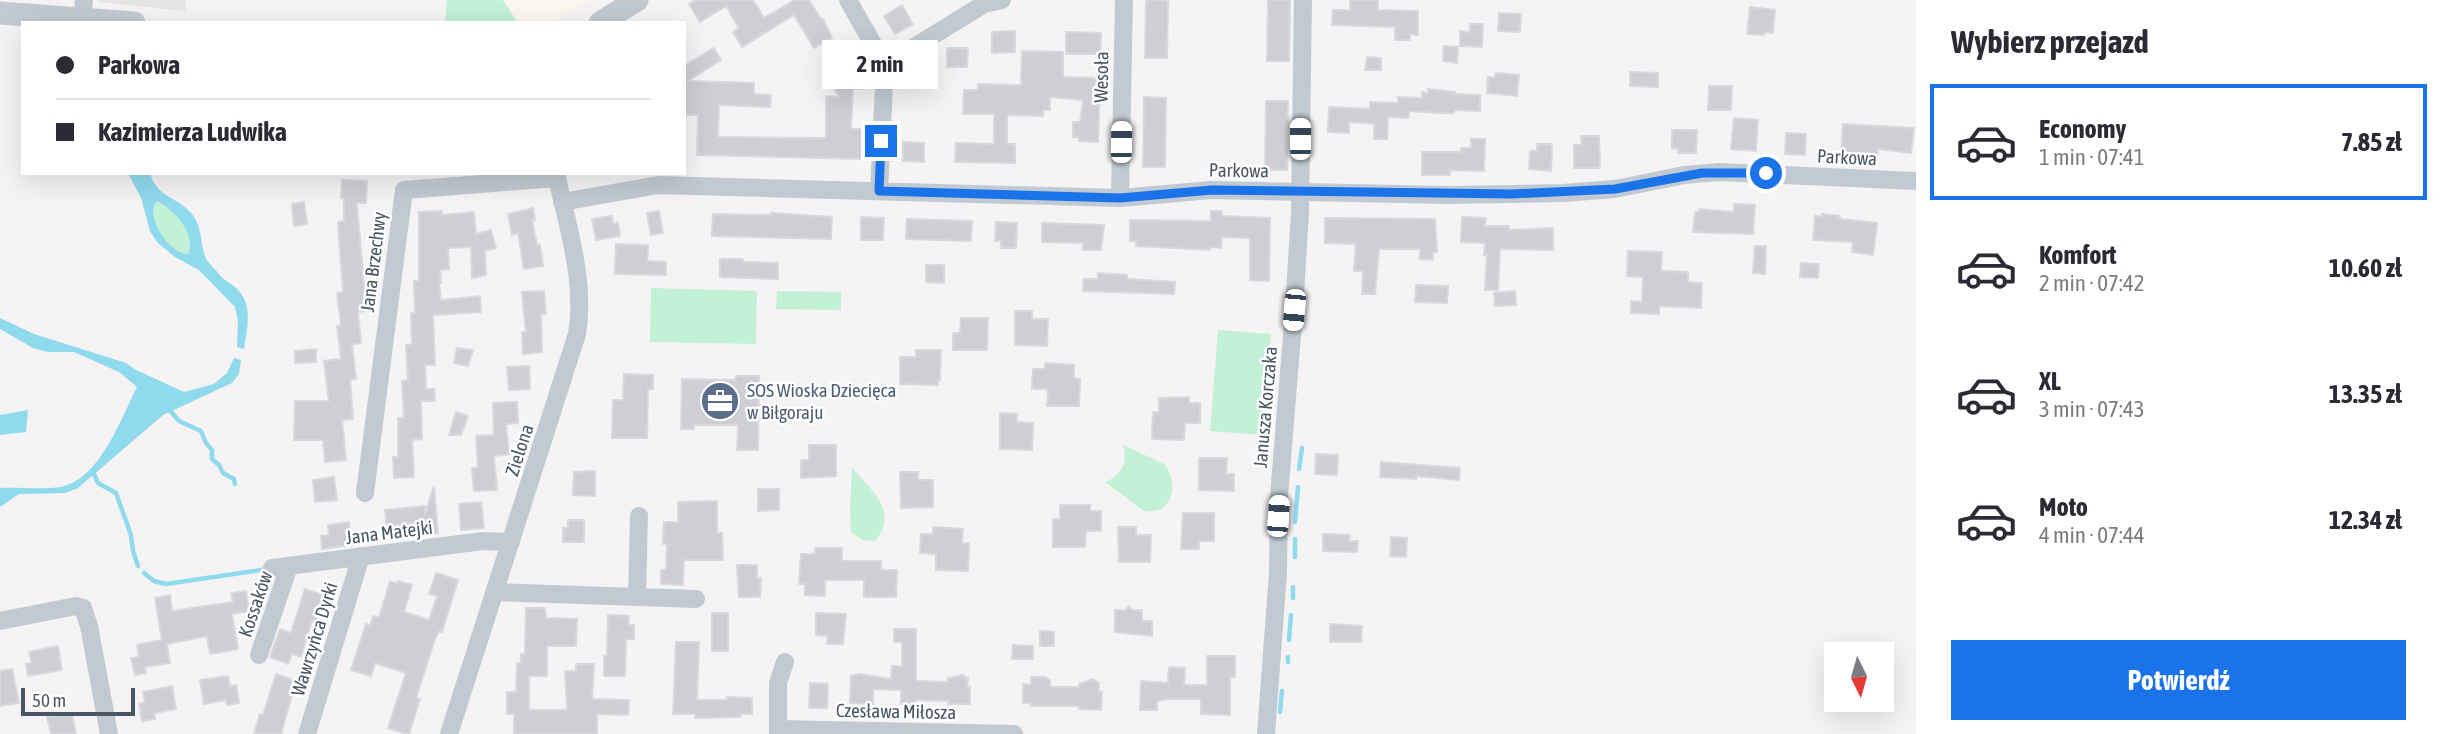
<!DOCTYPE html>
<html lang="pl">
<head>
<meta charset="utf-8">
<style>
	body { margin:0; font-family:"Asap Condensed",sans-serif; background:#f7f7f7; color:#2b2b33; height:100vh; display:flex; flex-direction:column; font-size:26px; white-space:nowrap }
	* { box-sizing:border-box; margin:0 }
	p { font-size:23px; color:#7c7c81 }
	.icon { flex:none; width:38px; height:38px; fill:none; stroke:currentColor; stroke-width:2; stroke-linecap:round; stroke-linejoin:round }
	.map { position:relative; flex:1; overflow:hidden }
	.sheet { display:flex; flex-direction:column; background:#fff; width:525px }
	.sheet>* { flex:none }
	.banner { position:absolute; left:21px; top:21px; width:665px; height:154px; border-radius:0px; box-shadow:0 7px 28px #0002; display:grid; align-content:center; height:154px; padding:0 35px; background:#fff }
	.needle { width:46px; rotate:175deg }
	.buttons { position:absolute; left:1824px; top:642px; display:grid; gap:14px }
	.buttons a { display:grid; place-items:center; width:70px; height:70px; border-radius:0px; background:#fff; box-shadow:0 7px 28px #0002; font-size:35px }
	.scale { position:absolute; left:21px; bottom:18px; width:114px; box-sizing:border-box; padding-left:7px; border:4px solid #4a5661; border-top:0; font-size:19px; line-height:24px; white-space:nowrap; color:#4a5661; -webkit-text-stroke:5px #fff; paint-order:stroke }
	.end { position:absolute; width:32px; height:32px; margin:-16px; border:9px solid #1a73e8; background:#fff; box-shadow:0 0 0 4px #fff }
	.from { border-radius:50% }
	.bubble { position:absolute; height:49px; border-radius:0px; background:#fff; box-shadow:0 7px 28px #0002; font-size:23px; font-weight:700; line-height:49px; text-align:center }
	.car { position:absolute; width:21px; height:42px; margin:-21px -10px; border-radius:9px; box-shadow:0 0 5px 2px #0007; background:linear-gradient(#fff 24%,#345 0 40%,#fff 0 76%,#345 0 86%,#fff 0) }
	.banner b { display:flex; align-items:center; gap:24px; height:66px; font-size:26px }
	.banner b+b { border-top:2px solid #e1e1e2 }
	.banner i { width:18px; height:18px; background:#2b2b33 }
	ul { padding:0; list-style:none }
	li { display:flex; align-items:center; gap:21px; height:116px; margin:0 14px 10px; padding:0 21px; border:4px solid transparent; border-radius:0px }
	li div { flex:1 }
	li b { display:block; font-size:26px }
	li em { font-style:normal; font-weight:700 }
	li.current { border-color:#1a73e8 }
	li>.icon { width:63px; height:63px; stroke-width:1.5 }
	h2 { padding:0 35px; font-size:32px; line-height:84px }
	.cta { display:flex; gap:14px; margin-top:auto; padding:14px 35px }
	.cta a { flex:1; height:80px; border-radius:0px; background:#1a73e8; color:#fff; font-size:28px; font-weight:700; line-height:80px; text-align:center }
	main { display:flex; flex:1; min-height:0 }
	.map>svg:first-child { display:block }
	.commercial { fill:#fdf9ef }
	.education { fill:#e6e4e5 }
	.green { fill:#c3f1d5 }
	.water { fill:#90daee; fill-rule:evenodd }
	.lines { fill:none; stroke-linecap:round; stroke-linejoin:round }
	.stream { stroke:#90daee; stroke-width:4.5 }
	.building { fill:#cdcfd5; stroke:#d7d9de; stroke-width:2 }
	.minor { stroke:#c1cad2; stroke-width:18 }
	.tertiary { stroke:#c1cad2; stroke-width:23 }
	.route { stroke:#1a73e8; stroke-width:9 }
	.labels { text-anchor:middle; dominant-baseline:central; stroke-width:5; stroke-linejoin:round; paint-order:stroke }
	.street-label { font-size:19px; fill:#4a5661; stroke:#fff }
	.service-label { font-size:19px; fill:#4e5e75; stroke:#fff; text-anchor:start }
</style>
</head>
<body>
<main>
<div class="map">
<svg width="1916" height="734" viewBox="0 0 1916 734">
	<rect width="100%" height="100%" fill="#f5f3f3"/>
	<path class="commercial" d="M503,0H590L550,23H518Z"/>
	<path class="education" d="M98,0H186L185,11L98,2Z"/>
	<path class="green" d="M447,0H503L518,23H445Z
		M157,201C174,210 197,234 188,254C170,255 145,216 157,201Z
		M651,288L757,291L756,344L650,342Z
		M777,291L841,292V310L776,309Z
		M1218,330L1271,334L1263,435L1210,431Z
		M1123,445L1164,464C1180,482 1173,516 1144,511L1105,482C1122,476 1128,462 1123,445Z
		M852,467C871,491 900,511 875,541L863,540L851,532L850,508Z"/>
	<path class="water" d="M128,173H150C157,198 177,196 192,214C202,226 200,242 205,256C207,262 214,268 218,273C224,281 233,284 239,291C253,307 247,330 244,349L237,347L238,320L235,307L199,270L175,257L157,242L150,231L141,198ZM157,201C174,210 197,234 188,254C170,255 144,216 157,201Z
		M0,318L34,334L126,363L134,369L184,392L214,384L227,373L234,358L241,360L239,374L232,383L163,415L78,488L65,493L19,494L0,507V488C19,487 40,490 60,487C100,480 121,418 137,387L119,372L74,352H48L33,348L0,329Z
		M28,410L26,432L0,435V415Z"/>
	<g class="lines">
		<path class="stream" d="M169,409L179,421L201,431L206,443L212,450V459L219,465L223,473L234,479L235,484
			M1299,469L1302,448
			M93,472L98,483L116,493L131,535L133,551L138,566
			M1295,522L1298,487
			M1295,557V539
			M144,573L154,581L166,584L268,569
			M1293,598V587
			M1289,640L1291,615
			M1288,662V657
			M1280,712L1282,691"/>
	</g>
	<path class="building" d="M696,0H753L764,18L795,0H809L820,18L823,19L832,38L814,48L794,15L742,47L733,32L739,28L726,6L700,22L689,4Z
		M1146,0H1168L1167,58H1145Z
		M1268,0H1290L1289,61H1267Z
		M1350,0H1378V10L1418,11V35L1410,34V40H1395V27L1332,25L1333,10H1350Z
		M902,5L913,24L895,34L884,16Z
		M1750,7L1775,10L1773,33L1765,32L1764,35L1747,34Z
		M1499,13L1521,14L1520,32L1498,31Z
		M1470,24H1483L1482,47L1460,46V31L1470,32Z
		M1015,31V52L992,53V32Z
		M1066,32L1101,33L1100,54H1066Z
		M1444,46L1458,47L1457,63L1443,61Z
		M714,48L721,60L688,81L754,83V94L771,95L770,107L719,105L718,137L826,138V96L839,97L826,74L827,61L860,62V71H864L863,89L853,88L851,129H864L863,159L697,155L698,115H684V66Z
		M947,48H968L967,67H947Z
		M1022,51L1063,52V77L1100,78L1098,142L1079,141V137H1073V122H1080L1083,100L1050,97V110H1043V116L1007,115V144H1015V163L955,162L956,143L994,144V114H963L964,90H978V84L1021,85Z
		M1367,57L1381,58V70H1365Z
		M1630,72L1658,73V87L1630,86Z
		M1496,73L1519,75L1517,96L1487,93L1488,77L1495,78Z
		M1709,86H1732L1731,110H1708Z
		M1428,89L1455,92V94L1480,95V111L1454,110V113H1440L1409,111L1408,118L1388,117L1387,139H1374V124L1349,122V133L1328,132L1329,107L1370,109V102L1398,103V97L1422,98V92L1428,93Z
		M1144,97L1166,98L1165,167H1143Z
		M1266,101H1288L1287,170H1265Z
		M1734,118L1758,120L1756,151L1731,149Z
		M1843,124L1914,128L1911,153L1878,149L1877,156L1841,153Z
		M1672,130H1697L1696,153H1678V149L1672,148Z
		M1786,133L1806,134L1805,155L1785,154Z
		M1581,136H1599L1600,168H1574V145H1582Z
		M1471,139H1485L1484,171L1450,170V175H1422V152H1461V148H1471Z
		M903,142L924,143V162L903,161Z
		M1537,144H1552L1551,171L1529,169L1530,151H1537Z
		M342,180L367,181L366,203H357L366,311L358,312L361,343L352,344L356,379L350,380L353,419L342,420L346,460L325,462L323,440H294L295,401H329L324,361L341,359L337,326H341L337,293L343,292L338,222L344,221V198H341Z
		M304,202L307,224L294,226L292,204Z
		M1734,204L1755,205L1753,234L1693,232L1695,212H1699V209L1734,212Z
		M533,208L535,220H532L537,245H540L543,266L524,269L518,233L512,235L508,214Z
		M442,211V215L474,212L476,234L491,230L496,248L485,251L486,275L472,278L471,247L448,248L449,269L440,270L441,283H439L441,300L480,296L481,312L433,315L435,365H425L426,389H434L435,401H421L422,439L412,440L414,477L394,478L393,457H398V418H404L402,381L408,380L406,345L412,344L411,313H415L414,281H419V212Z
		M659,211L663,233L651,235L647,213Z
		M1211,211H1222V216L1270,218L1269,281L1250,280V238L1222,237L1221,248L1210,247V250L1136,246L1137,241H1130V220L1211,221Z
		M771,213L832,217L831,239L712,236L713,214L771,215Z
		M1822,214L1840,216V219L1877,223L1873,255L1852,252L1853,242L1813,240L1815,216L1822,217Z
		M612,216L613,224L618,223L620,236L596,240L592,219Z
		M861,217L884,218L883,240H861Z
		M1462,217L1486,218L1485,226H1509V230L1553,228V250L1500,249L1498,290H1485L1487,255H1484L1485,243L1461,242Z
		M1325,218L1435,219L1437,252H1433V260L1420,259V249H1379L1375,294H1362L1363,271H1354L1356,244L1325,243Z
		M907,219L972,221L971,241L906,239Z
		M996,222L1017,223L1016,248H1001V241H995Z
		M1042,223L1104,225L1101,250H1083V243L1042,242Z
		M616,244L648,245L647,261L666,262V275L615,274Z
		M1755,246H1766L1765,274L1753,273Z
		M1628,251L1662,252L1661,271L1688,272V282L1702,283L1701,308L1659,306V314L1631,313V301L1642,302L1643,277L1627,276Z
		M720,259H743V262L778,263V279L720,277Z
		M1801,263L1819,264L1818,278L1800,277Z
		M926,265H944V283L926,282Z
		M1098,273L1127,275V279L1175,282L1174,294L1083,291L1084,279H1098Z
		M1416,285L1448,286L1447,303L1415,302Z
		M544,291L546,314H541L542,352L523,354L522,332H526L522,292Z
		M1515,291L1516,305L1495,306L1494,293Z
		M1015,311H1032V319H1048L1047,346L1015,345Z
		M961,318H988L987,350H953V333H960Z
		M457,348L473,350L468,366L454,363Z
		M316,349V362L295,363V351Z
		M916,350H941L940,380H938V385L900,384V357H916Z
		M1045,363L1074,365V378L1080,379L1079,406H1047L1048,389H1032L1033,369H1045Z
		M529,366L530,389L509,390L507,367Z
		M624,374L653,375V389H648L647,438H612L613,400H623Z
		M736,376H759L758,450H737L738,425H694V429H681L682,379L736,380Z
		M1189,397V403H1200V423H1185L1184,440L1152,439L1153,412H1159V398Z
		M517,402L518,423L506,424L509,454L494,456L497,490L474,491L472,468H478L476,436L494,435L493,403Z
		M456,412L468,416L461,435H449Z
		M1000,413L1017,414V422L1033,423L1032,450L1000,449Z
		M809,445H836V476L801,478V460H809Z
		M1316,454L1338,455L1337,475L1315,474Z
		M1199,458H1227L1226,474H1234V491L1199,490Z
		M1381,462L1460,468L1459,480L1416,476V479L1380,477Z
		M595,471V496L573,495L574,472Z
		M900,472H918V480H933V507L901,508Z
		M334,477L337,500L315,502L313,480Z
		M434,486L438,533L419,535L421,529L387,532L385,510L425,506V514Z
		M758,489H779V510L758,511Z
		M717,501V533H722L723,560H684L683,585L661,584V570H666L667,544H663L664,522H678V502Z
		M481,502L484,528L461,530L459,504Z
		M1060,505H1090V511H1101V531H1086L1085,547H1053V519H1060Z
		M1183,513H1214V541H1199V549H1181Z
		M568,520H584V542H563V528H568Z
		M349,522L352,545L322,549L321,536L329,535L328,525Z
		M933,527L963,529L962,543H969L968,571L936,570V554L920,553L921,534H933Z
		M1118,527H1136V535H1151L1150,562H1119Z
		M1323,534L1350,535L1349,541H1358L1357,552L1323,551Z
		M1391,537L1407,538L1406,557L1390,556Z
		M815,548H842V561H881V570H897L896,597H864V580H825V596L805,595V584H799L801,554H815Z
		M737,565H757V578H761L760,597H739Z
		M436,573L458,580L442,632L439,631L435,639L416,698L420,699L409,734H406L388,728L406,673L375,663L371,676L351,670L366,624L370,626L373,616L379,618L390,581L398,584V581L412,585L404,612L429,620L437,596L429,594Z
		M305,589L325,596L317,622L312,620L301,657L292,654L288,664L270,657L280,629L291,633Z
		M246,591L249,611L232,614L238,649L210,654L207,636L167,644L170,663L145,667L146,673L135,675L131,658L139,657L137,645L162,640L155,598L170,595L172,611L233,602L231,593Z
		M1129,606L1132,610H1142V621H1152V636L1115,632V610H1125Z
		M526,608H545L546,618L577,619L576,646H547V676H529V710H567L565,671H576V664H594L592,699L629,700L628,715L597,714V734H514V714H507V692H516L517,663H521V654H525Z
		M712,613H728V651H712Z
		M816,613L846,614L843,644H827L828,636L816,635Z
		M608,615L629,616L628,625H634V639H626L625,676H604V656H607Z
		M1330,624L1362,626L1361,642H1330Z
		M894,629H916V681L948,682V678L962,675L968,678L967,687H970V704H948V701L916,700L915,704H901V690L873,689V704L850,703L851,676L860,674L891,679L892,666H902V642H894Z
		M1040,631L1054,632V646H1040Z
		M676,642H699L697,700H727V697L752,698V714H740V717L695,718V714H673Z
		M1013,645L1033,646V659H1012Z
		M58,646L62,670L28,676L26,664L32,663L29,652Z
		M1207,656H1235V677H1230V715L1201,714V699H1168L1157,701V710H1140L1141,681L1168,683L1169,667L1185,668L1184,685H1207Z
		M12,669L19,703L0,706V671Z
		M276,674L296,681L281,734H254L260,714L263,715Z
		M228,676L230,686L236,685L239,703L227,705L226,700L204,704L200,680Z
		M1031,677H1045L1050,680V687H1079V684L1093,679L1099,683V692H1102L1101,710L1079,709V706H1031V703H1023V684L1031,685Z
		M810,683L828,684L827,708H809Z
		M172,686L176,709L154,713L155,719L142,721L139,704L145,702L143,692Z
		M72,713L76,734H51L47,717Z"/>
	<g class="lines">
		<path class="minor" d="M848,0L885,65
			M82,19L84,0
			M885,65L984,4L1002,0
			M879,191L885,65
			M1120,198L1124,0
			M562,202L658,185L1120,198L1211,190L1445,195L1563,193L1615,189L1684,175L1719,172L1916,181
			M365,493L404,190L557,178
			M272,568L483,541L511,542
			M495,592L696,599
			M637,597L639,516
			M0,621L76,606L83,608L89,626L109,734
			M259,655L289,566
			M778,729L1014,734
			M307,734L361,556
			M449,734L577,334C586,281 567,225 556,173
			M778,734V683L785,662
			M1266,734L1278,572L1279,497L1294,310L1300,213L1303,0"/>
		<path class="tertiary" d="M0,13L134,23
			M600,23L637,0"/>
	</g>
	<g class="lines">
		<path class="route" d="M881,141L879,191L1120,198L1212,190L1512,194L1615,189L1702,173H1766"/>
	</g>
	<defs>
		<g id="office-disc" transform="scale(2.0125)"><circle r="9.5" fill="#5c6f8a" stroke="#fff"/><path d="M-6-3h4V-5.5h4V-3h4V5H-6ZM-1-4.5V-3h2v-1.5ZM-6 0V1H6V0Z" fill="#fff"/></g>
	</defs>
	<g fill-rule="evenodd">
		<use href="#office-disc" x="720" y="401"/>
	</g>
	<g class="labels">
		<g class="street-label">
			<text transform="translate(1101 77) rotate(-89)">Wesoła</text>
			<text transform="translate(1847 157) rotate(3)">Parkowa</text>
			<text transform="translate(1239 170) rotate(1)">Parkowa</text>
			<text transform="translate(373 262) rotate(-83)">Jana Brzechwy</text>
			<text transform="translate(1265 407) rotate(-85)">Janusza Korczaka</text>
			<text transform="translate(519 450) rotate(-72)">Zielona</text>
			<text transform="translate(389 532) rotate(-7)">Jana Matejki</text>
			<text transform="translate(255 604) rotate(-71)">Kossaków</text>
			<text transform="translate(314 639) rotate(-73)">Wawrzyńca Dyrki</text>
			<text transform="translate(896 711) rotate(1)">Czesława Miłosza</text>
		</g>
		<g class="service-label">
			<text x="747" y="390">SOS Wioska Dziecięca<tspan x="747" dy="22">w Biłgoraju</tspan></text>
		</g>
	</g>
</svg>
<div class="buttons">
<a><svg class="needle" viewBox="-14 -14 28 28"><path d="M0-13l5 13h-10z" fill="#e53935"/><path d="M0 13l5-13h-10z" fill="#7c7c81"/></svg></a>
</div>
<div class="scale">50 m</div>
<i class="end from" style="left:1766px;top:173px"></i>
<i class="end" style="left:881px;top:141px"></i>
<div class="bubble" style="left:822px;top:40px;width:116px">2 min</div>
<i class="car" style="left:1300px;top:139px;rotate:0deg"></i>
<i class="car" style="left:1121px;top:142px;rotate:1deg"></i>
<i class="car" style="left:1294px;top:310px;rotate:185deg"></i>
<i class="car" style="left:1278px;top:516px;rotate:4deg"></i>
<div class="banner">
<b><i class="from"></i>Parkowa</b>
<b><i></i>Kazimierza Ludwika</b>
</div>
</div>
<section class="sheet">
<h2>Wybierz przejazd</h2>
<ul>
<li class="current"><svg class="icon" aria-label="car" viewBox="0 0 24 24"><path d="M5 17H2v-5l4-1 3-4h7l3 4 3 1v5h-3M9 17h6M6 11h13"/><circle cx="7" cy="17" r="2"/><circle cx="17" cy="17" r="2"/></svg><div><b>Economy</b><p>1 min · 07:41</p></div><em>7.85 zł</em></li>
<li><svg class="icon" aria-label="car" viewBox="0 0 24 24"><path d="M5 17H2v-5l4-1 3-4h7l3 4 3 1v5h-3M9 17h6M6 11h13"/><circle cx="7" cy="17" r="2"/><circle cx="17" cy="17" r="2"/></svg><div><b>Komfort</b><p>2 min · 07:42</p></div><em>10.60 zł</em></li>
<li><svg class="icon" aria-label="car" viewBox="0 0 24 24"><path d="M5 17H2v-5l4-1 3-4h7l3 4 3 1v5h-3M9 17h6M6 11h13"/><circle cx="7" cy="17" r="2"/><circle cx="17" cy="17" r="2"/></svg><div><b>XL</b><p>3 min · 07:43</p></div><em>13.35 zł</em></li>
<li><svg class="icon" aria-label="car" viewBox="0 0 24 24"><path d="M5 17H2v-5l4-1 3-4h7l3 4 3 1v5h-3M9 17h6M6 11h13"/><circle cx="7" cy="17" r="2"/><circle cx="17" cy="17" r="2"/></svg><div><b>Moto</b><p>4 min · 07:44</p></div><em>12.34 zł</em></li>
</ul>
<div class="cta"><a>Potwierdź</a></div>
</section>
</main>
</body>
</html>
